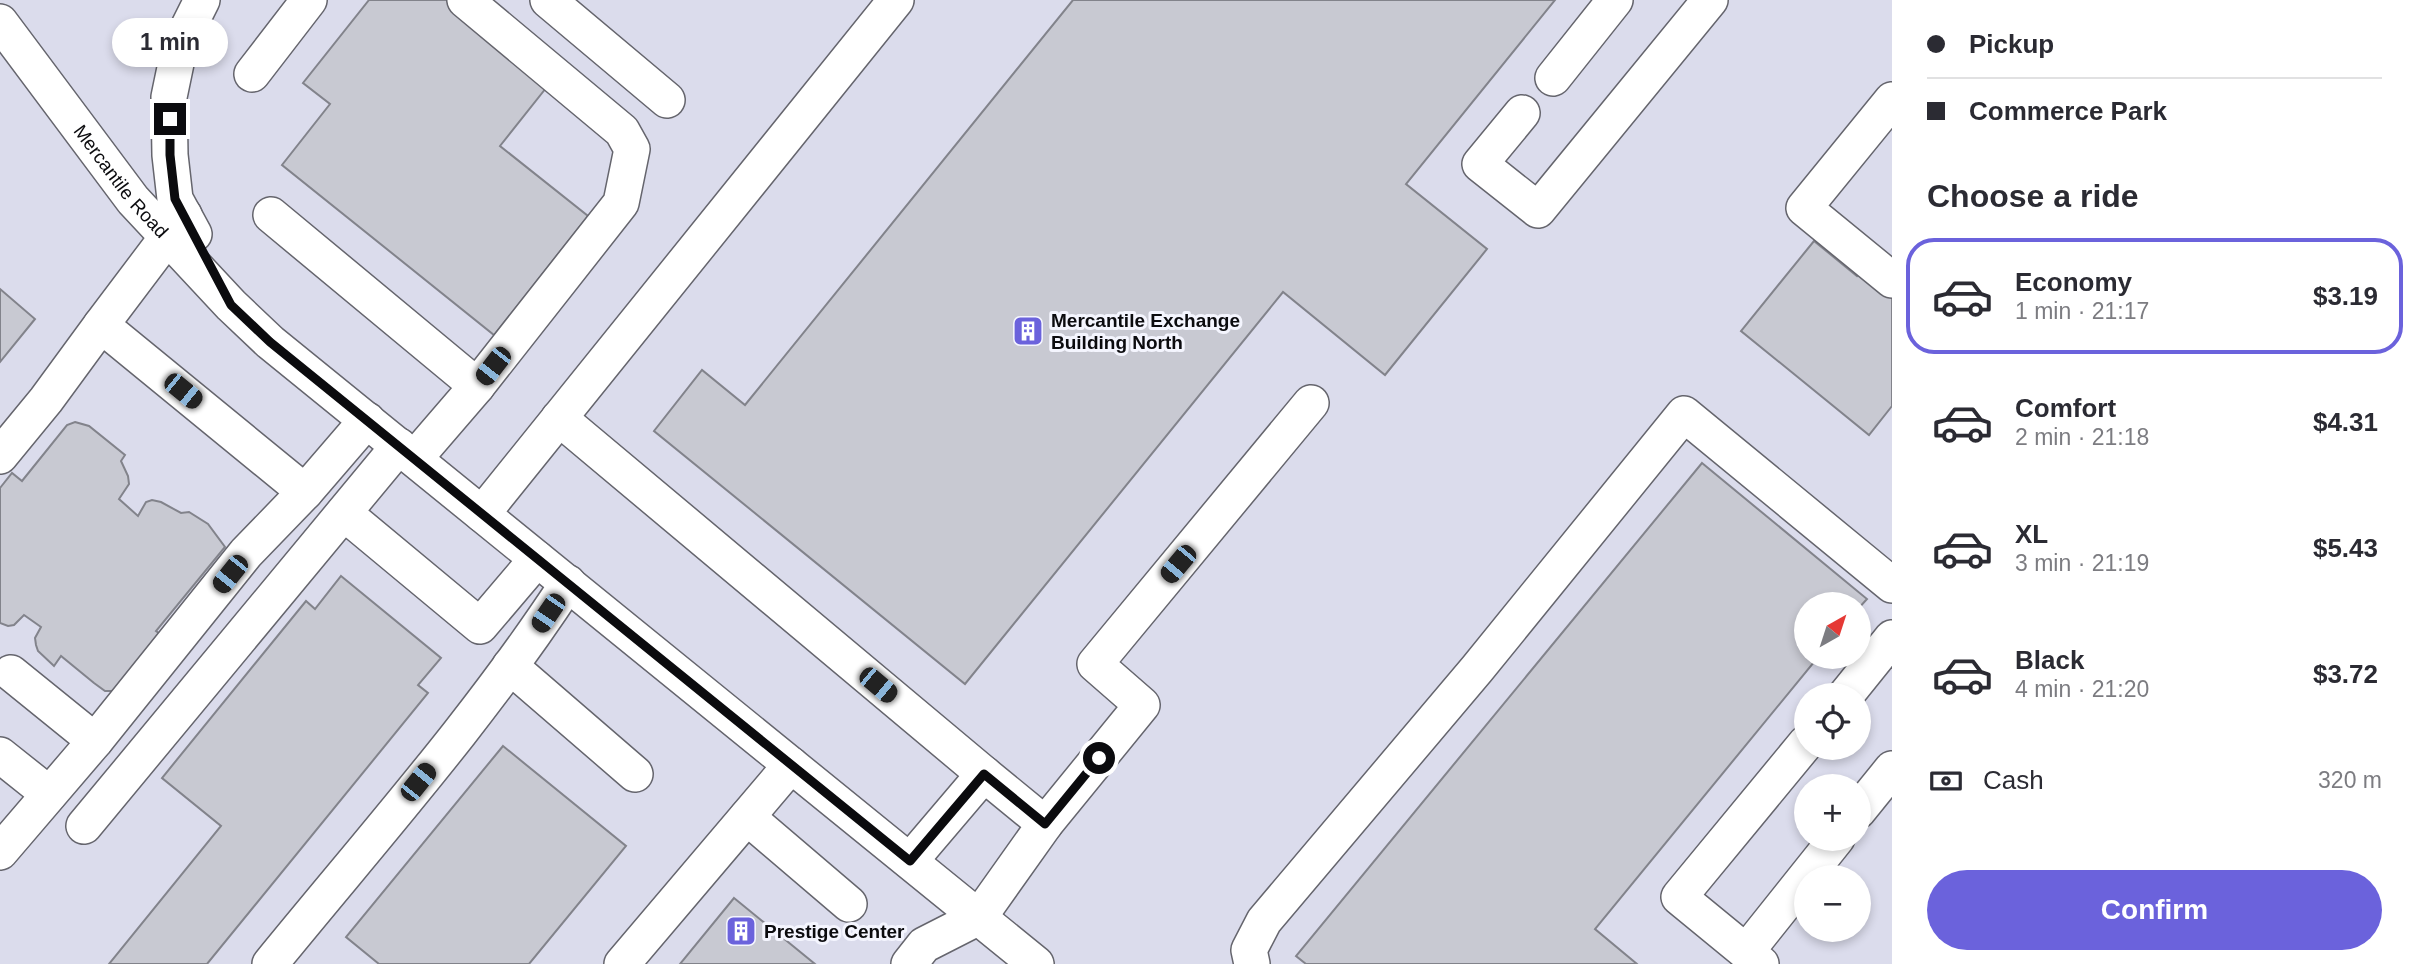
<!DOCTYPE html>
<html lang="en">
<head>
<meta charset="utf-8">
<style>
	body { margin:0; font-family:Helvetica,sans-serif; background:#f2f2f3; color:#2b2b33; height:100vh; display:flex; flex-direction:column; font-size:26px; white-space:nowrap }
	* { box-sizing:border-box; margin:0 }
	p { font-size:23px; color:#7c7c81 }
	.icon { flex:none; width:38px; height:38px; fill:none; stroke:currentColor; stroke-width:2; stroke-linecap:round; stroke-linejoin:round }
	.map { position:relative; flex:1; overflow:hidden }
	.panel { display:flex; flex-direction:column; background:#fff; width:525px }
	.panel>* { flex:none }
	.top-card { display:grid; align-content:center; height:154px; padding:0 35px; background:#fff }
	.needle { width:46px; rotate:39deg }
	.tools { position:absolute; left:1794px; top:592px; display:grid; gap:14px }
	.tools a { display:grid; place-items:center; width:77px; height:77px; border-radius:50%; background:#fff; box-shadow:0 4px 10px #0003; font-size:35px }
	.end { position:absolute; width:32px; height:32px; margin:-16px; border:9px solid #0b0b0e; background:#fff; box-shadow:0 0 0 4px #fff }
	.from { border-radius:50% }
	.bubble { position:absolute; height:49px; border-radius:24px; background:#fff; box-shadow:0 4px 10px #0003; font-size:23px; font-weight:700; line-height:49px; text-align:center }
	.car { position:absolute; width:21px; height:42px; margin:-21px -10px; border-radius:9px; box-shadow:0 0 5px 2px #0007; background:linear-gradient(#222 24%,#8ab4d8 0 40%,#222 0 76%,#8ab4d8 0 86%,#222 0) }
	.top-card b { display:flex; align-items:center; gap:24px; height:66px; font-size:26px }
	.top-card b+b { border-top:2px solid #e1e1e2 }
	.top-card i { width:18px; height:18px; background:#2b2b33 }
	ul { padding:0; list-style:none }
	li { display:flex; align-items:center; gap:21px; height:116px; margin:0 14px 10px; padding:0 21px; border:4px solid transparent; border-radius:28px }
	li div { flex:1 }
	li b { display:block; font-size:26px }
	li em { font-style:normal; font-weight:700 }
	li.selected { border-color:#6b62dc }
	li>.icon { width:63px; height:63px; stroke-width:1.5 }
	h2 { padding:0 35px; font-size:32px; line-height:84px }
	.pay { display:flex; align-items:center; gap:18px; height:77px; padding:0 35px; font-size:26px }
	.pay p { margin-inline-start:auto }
	.action { display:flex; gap:14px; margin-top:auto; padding:14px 35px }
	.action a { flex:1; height:80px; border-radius:42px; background:#6b62dc; color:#fff; font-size:28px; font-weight:700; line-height:80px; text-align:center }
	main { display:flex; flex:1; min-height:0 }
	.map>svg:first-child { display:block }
	.built { fill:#dbdcec; fill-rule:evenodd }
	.building { fill:#c8c9d2; stroke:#82838b; stroke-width:2 }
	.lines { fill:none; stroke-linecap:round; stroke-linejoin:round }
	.minor-casing { stroke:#65656d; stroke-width:38 }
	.minor { stroke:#fff; stroke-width:35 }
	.route { stroke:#0b0b0e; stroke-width:9 }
	.labels { text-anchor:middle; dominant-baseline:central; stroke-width:6; stroke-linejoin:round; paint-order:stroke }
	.street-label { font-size:19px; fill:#0b0b0e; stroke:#f4f5fe }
	.poi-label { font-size:19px; font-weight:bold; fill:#0b0b0e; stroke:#f4f5fe; text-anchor:start }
</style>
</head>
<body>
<main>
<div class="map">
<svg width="1892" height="964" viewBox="0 0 1892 964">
	<rect width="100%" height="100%" fill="#e7e8f1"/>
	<path class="built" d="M0,0H1892V964H0ZM1806,604H1858V656H1806ZM1806,695H1858V747H1806ZM1806,786H1858V838H1806ZM1806,877H1858V929H1806Z"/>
	<path class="building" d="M369,0H447L550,83L500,146L588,216L494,335L282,165L330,104L303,83Z
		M1073,0H1555L1406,184L1487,249L1385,375L1283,292L965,684L654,431L702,370L745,405Z
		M1814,241L1857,276L1864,268L1892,291V406L1869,435L1741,331Z
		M0,289L35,319L0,362Z
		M75,422L89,426L125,455L121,461L128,476L129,484L119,499L138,516L146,502L152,500L161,502L181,513L189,512L208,524L225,547L156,631L160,634L119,685L112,691H105L94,683L61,656L54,666L38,651L36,645L35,638L41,627L24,615L14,625L8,626L0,623V488L12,473L22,481L67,425Z
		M1702,463L1867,599L1858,609V604H1806V656H1819L1595,929L1637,964H1306L1296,956Z
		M341,576L441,658L418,685L428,693L207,964H109L221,826L162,778L306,601L315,609Z
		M503,746L626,846L529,964H379L346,937Z
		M734,898L815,964H680Z"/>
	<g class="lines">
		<g class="minor-casing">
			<g id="minor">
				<path d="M548,0L667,100"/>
				<path id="s1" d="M0,22L133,200L231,305L270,342L1036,964"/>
				<path d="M252,74L309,0"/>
				<path d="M1553,78L1615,0"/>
				<path d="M1892,100L1804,208L1892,280"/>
				<path d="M1522,113L1480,164L1538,210L1710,0"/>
				<path d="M184,215L101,325L305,492L367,420"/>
				<path d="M271,215L477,386L621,203L632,149L622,131L465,0"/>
				<path d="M194,234L175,199L170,155L169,97L180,44L202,0"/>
				<path d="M559,418L984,774L910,861"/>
				<path d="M0,456L46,400L101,325"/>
				<path d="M415,458L477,386"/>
				<path d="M344,513L480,626L537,559"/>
				<path d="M482,514L896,0"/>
				<path d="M510,666L635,774"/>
				<path d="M11,673L95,741"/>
				<path d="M1846,695L1892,638"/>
				<path d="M0,755L49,794"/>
				<path d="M1858,811L1892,769"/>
				<path d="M747,817L849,904"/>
				<path d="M1045,824L1142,705L1095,664L1311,403"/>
				<path d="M84,826L399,446"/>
				<path d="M0,852L95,741L246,553L305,492"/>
				<path d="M1746,952L1679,897L1806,743"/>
				<path d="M270,964C371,840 480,718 568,583"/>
				<path d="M622,964L791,765"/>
				<path d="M909,964L924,945L979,917L1045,824L984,774"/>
				<path d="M1252,964L1249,950L1264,921L1477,669L1684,414L1892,585"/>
				<path d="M1761,964L1746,952L1837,838"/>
			</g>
		</g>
		<use href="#minor" class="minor"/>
	</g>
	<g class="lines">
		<path class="route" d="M170,119V155L175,199L231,305L270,342L910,861L984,774L1045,824L1099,758"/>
	</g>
	<defs>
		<g id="building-square" transform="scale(1.575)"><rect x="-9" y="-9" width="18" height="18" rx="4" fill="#6b62dc" stroke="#f4f5fe"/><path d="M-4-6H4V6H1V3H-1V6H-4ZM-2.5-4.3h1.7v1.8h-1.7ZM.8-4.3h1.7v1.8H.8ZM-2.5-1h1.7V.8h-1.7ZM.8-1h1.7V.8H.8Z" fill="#fff"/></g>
	</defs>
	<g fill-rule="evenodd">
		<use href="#building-square" x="1028" y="331"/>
		<use href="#building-square" x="741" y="931"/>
	</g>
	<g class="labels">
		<g class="street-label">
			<text stroke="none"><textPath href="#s1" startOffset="200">Mercantile Road</textPath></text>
		</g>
		<g class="poi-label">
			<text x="1051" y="320">Mercantile Exchange<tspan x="1051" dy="22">Building North</tspan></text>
			<text x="764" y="931">Prestige Center</text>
		</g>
	</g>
</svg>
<div class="tools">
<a><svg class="needle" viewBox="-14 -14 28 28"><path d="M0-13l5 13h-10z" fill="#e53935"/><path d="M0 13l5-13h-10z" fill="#7c7c81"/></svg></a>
<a><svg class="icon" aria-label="locate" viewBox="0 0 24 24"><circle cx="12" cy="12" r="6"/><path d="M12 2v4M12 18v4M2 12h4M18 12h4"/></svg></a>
<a>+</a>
<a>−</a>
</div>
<i class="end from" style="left:1099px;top:758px"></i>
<i class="end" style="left:170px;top:119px"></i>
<div class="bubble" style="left:112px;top:18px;width:116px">1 min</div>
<i class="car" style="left:493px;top:366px;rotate:218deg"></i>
<i class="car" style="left:183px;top:391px;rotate:129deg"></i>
<i class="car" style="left:1178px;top:564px;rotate:220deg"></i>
<i class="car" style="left:230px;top:574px;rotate:219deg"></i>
<i class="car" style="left:548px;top:613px;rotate:214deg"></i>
<i class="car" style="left:878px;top:685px;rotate:130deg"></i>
<i class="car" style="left:418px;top:782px;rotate:39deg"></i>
</div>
<section class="panel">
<div class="top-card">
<b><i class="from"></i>Pickup</b>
<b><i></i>Commerce Park</b>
</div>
<h2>Choose a ride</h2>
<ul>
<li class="selected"><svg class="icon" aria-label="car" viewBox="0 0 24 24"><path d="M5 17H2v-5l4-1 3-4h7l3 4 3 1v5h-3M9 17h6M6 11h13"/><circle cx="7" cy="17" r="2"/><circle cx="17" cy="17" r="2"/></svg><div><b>Economy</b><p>1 min · 21:17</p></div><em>$3.19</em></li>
<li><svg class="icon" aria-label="car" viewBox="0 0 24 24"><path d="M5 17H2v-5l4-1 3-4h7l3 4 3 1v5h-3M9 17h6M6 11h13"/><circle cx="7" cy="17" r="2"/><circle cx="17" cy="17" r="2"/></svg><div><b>Comfort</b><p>2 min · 21:18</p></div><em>$4.31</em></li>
<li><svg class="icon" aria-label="car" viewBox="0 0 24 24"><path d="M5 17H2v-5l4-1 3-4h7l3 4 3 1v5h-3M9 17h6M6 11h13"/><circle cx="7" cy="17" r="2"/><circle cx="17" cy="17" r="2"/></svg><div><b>XL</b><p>3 min · 21:19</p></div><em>$5.43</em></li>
<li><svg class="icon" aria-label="car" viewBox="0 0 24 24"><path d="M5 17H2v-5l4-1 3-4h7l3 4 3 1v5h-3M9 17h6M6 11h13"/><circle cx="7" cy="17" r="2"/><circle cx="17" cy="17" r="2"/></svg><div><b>Black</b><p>4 min · 21:20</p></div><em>$3.72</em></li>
</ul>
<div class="pay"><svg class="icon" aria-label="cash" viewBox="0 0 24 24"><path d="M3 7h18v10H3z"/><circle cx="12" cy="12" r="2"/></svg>Cash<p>320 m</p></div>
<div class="action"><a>Confirm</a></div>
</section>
</main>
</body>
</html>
